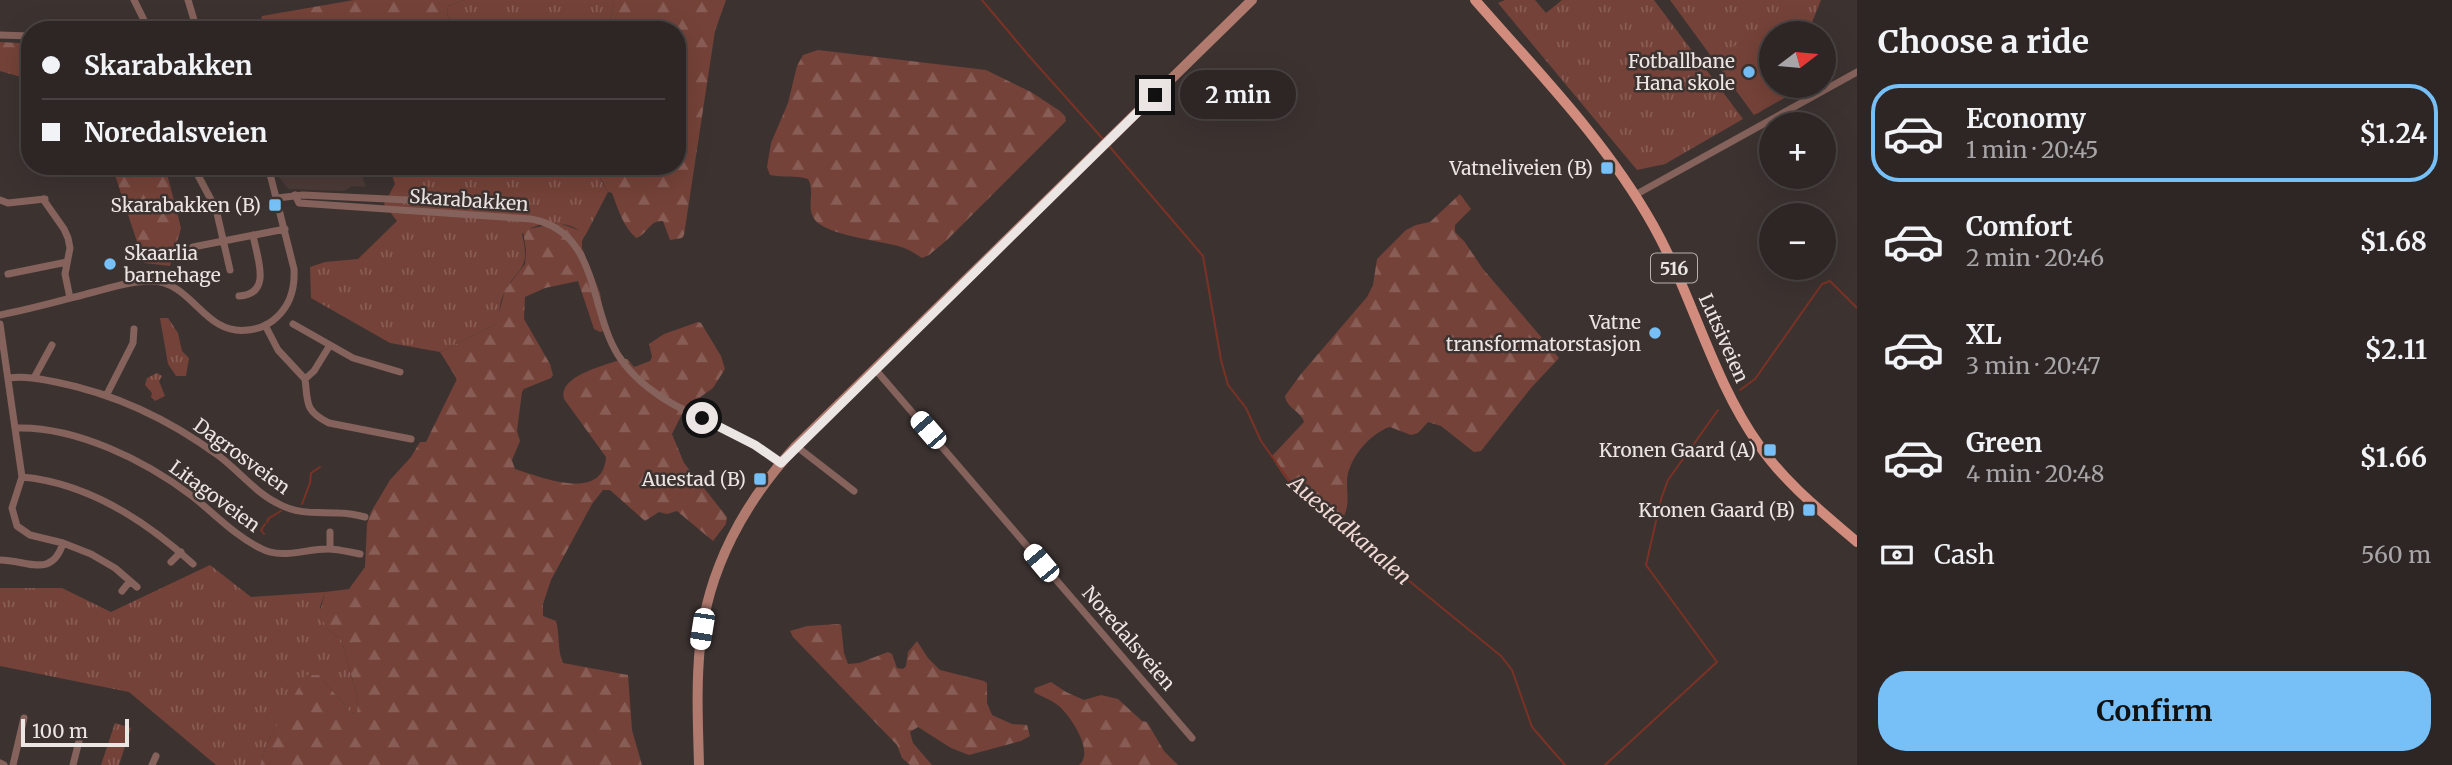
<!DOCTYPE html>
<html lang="en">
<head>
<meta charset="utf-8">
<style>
	body { margin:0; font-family:Merriweather,serif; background:#393232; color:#f1f3f6; height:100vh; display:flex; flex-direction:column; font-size:26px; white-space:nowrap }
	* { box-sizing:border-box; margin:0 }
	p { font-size:23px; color:#a7a5a7 }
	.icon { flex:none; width:38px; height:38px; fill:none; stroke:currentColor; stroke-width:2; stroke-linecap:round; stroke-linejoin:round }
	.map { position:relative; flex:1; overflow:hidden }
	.side { display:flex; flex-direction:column; background:#2d2625; width:595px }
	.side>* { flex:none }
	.top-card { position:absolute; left:21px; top:21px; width:665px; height:154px; border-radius:28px; box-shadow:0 7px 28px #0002,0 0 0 2px #484342; display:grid; align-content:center; height:154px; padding:0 21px; background:#2d2625 }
	.needle { width:46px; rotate:74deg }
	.fabs { position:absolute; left:1759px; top:21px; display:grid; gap:14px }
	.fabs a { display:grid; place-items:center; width:77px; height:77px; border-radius:50%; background:#2d2625; box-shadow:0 7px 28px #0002,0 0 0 2px #484342; font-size:35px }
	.scale { position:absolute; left:21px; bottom:18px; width:108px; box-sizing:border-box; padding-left:7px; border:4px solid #ebe5e4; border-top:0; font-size:19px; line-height:24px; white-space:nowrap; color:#ebe5e4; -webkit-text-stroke:5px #3c3331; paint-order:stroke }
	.end { position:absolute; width:32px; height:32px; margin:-16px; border:9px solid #ebe5e4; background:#111; box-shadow:0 0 0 4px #111 }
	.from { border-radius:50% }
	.bubble { position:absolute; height:49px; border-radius:24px; background:#2d2625; box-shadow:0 7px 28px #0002,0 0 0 2px #484342; font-size:23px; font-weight:700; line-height:49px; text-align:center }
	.car { position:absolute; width:21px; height:42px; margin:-21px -10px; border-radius:9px; box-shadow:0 0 5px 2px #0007; background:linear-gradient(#fff 24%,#345 0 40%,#fff 0 76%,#345 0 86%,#fff 0) }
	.top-card b { display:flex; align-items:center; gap:24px; height:66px; font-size:26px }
	.top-card b+b { border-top:2px solid #484342 }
	.top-card i { width:18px; height:18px; background:#f1f3f6 }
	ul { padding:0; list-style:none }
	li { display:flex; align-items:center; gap:21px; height:98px; margin:0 14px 10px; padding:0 7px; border:4px solid transparent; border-radius:28px }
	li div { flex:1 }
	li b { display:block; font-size:26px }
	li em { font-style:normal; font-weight:700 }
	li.active { border-color:#76c0f7 }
	li>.icon { width:63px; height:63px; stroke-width:1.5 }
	h2 { padding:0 21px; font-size:32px; line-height:84px }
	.pay { display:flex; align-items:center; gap:18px; height:77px; padding:0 21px; font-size:26px }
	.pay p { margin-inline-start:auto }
	.button { display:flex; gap:14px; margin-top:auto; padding:14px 21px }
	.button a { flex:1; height:80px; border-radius:28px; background:#76c0f7; color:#111; font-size:28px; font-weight:700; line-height:80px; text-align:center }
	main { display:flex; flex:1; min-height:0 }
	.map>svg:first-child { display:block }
	.built { fill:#4b3b38 }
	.grass { fill:url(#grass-tufts) }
	.forest { fill:url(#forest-firs) }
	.pitch { fill:#744238 }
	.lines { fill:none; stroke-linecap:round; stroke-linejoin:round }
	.stream { stroke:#7b3225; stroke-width:2 }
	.minor { stroke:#85625b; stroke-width:7 }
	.secondary { stroke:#b07a6e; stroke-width:10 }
	.primary { stroke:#d28c7d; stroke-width:10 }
	.route { stroke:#ebe5e4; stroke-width:9 }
	.poi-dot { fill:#76c0f7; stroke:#3c3331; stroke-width:2.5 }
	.labels { text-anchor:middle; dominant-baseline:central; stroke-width:5; stroke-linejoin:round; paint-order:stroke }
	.shield { fill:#3c3331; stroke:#b6b0ae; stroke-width:2 }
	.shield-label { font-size:18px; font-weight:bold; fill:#ebe5e4 }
	.poi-label { font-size:19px; fill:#ebe5e4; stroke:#3c3331; text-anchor:end }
	.street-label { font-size:19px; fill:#ebe5e4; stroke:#3c3331 }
	.water-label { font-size:21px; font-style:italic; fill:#f0d9d4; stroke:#3c3331 }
</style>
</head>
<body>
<main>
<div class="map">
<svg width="1857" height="765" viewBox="0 0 1857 765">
	<defs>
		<pattern id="grass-tufts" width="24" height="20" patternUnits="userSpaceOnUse" patternTransform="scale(1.75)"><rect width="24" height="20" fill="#744238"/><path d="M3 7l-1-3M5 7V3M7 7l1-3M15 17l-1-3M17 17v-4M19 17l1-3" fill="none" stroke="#885d55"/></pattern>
		<pattern id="forest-firs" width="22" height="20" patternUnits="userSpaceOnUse" patternTransform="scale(1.75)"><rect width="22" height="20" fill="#744238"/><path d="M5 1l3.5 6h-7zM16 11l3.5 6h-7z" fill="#885d55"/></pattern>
	</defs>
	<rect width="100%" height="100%" fill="#3c3331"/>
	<path class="built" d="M276,166H359L366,187L352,186L344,191L288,189L279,177Z"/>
	<path class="grass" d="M464,0H614L608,30H452L447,13L448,6Z
		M1505,0H1535L1546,13L1562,0H1654L1743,119L1665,164L1637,170L1498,3Z
		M1670,0H1821L1811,25L1816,33H1771V86H1806L1754,115Z
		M389,166H571L596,171L608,192L585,236C571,219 538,220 522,234C532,274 515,266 502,298C499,306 500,316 496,324L440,352L390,343L311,298L310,267L325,262L358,259L397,221L384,204L395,184Z
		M160,318H168L178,333L182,351L189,358L186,376H176L168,364Z
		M157,373L162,376L159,381L165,396L155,401L151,397L152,393L145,385L147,378Z
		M210,565L251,597L325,592L320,607L328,629L342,641L358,700L357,712L351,714C342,699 329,689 319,675H307L268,741L260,765H216L129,692L0,666V588H62L111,612Z
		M115,723L131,728L119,765H101Z"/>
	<path class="forest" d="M354,0H464L448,6L447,13L452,30H425L424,26L413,22L376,30H258L262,16Z
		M614,0H726L715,31L684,235L682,238L670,240L663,221C649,220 648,234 636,238C623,226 618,209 612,193L608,192C596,168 596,171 571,166H677V30H608Z
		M0,42L19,43L30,54V86L21,77L0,71Z
		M818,50L986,70L1031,92L1060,111L1065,116L1066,121L947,240L929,255L922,258C914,253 907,248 898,246C880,241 827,235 815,220C805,207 816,193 808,179C796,175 783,178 770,175L767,167L771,143L788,103L797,66L803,55Z
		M112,166H165L181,228L170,266L144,263Z
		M1460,194L1471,209L1455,225V232L1464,241L1483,269L1559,358L1531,388L1481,451L1474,452L1441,426L1428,422L1418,433L1411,435L1390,427C1370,433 1347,460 1347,482C1347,496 1350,506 1342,520L1336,523C1311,503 1286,487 1272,456L1304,422C1301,411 1287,409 1285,396L1301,374L1367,297L1373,285L1377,259L1406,230L1416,225L1430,222Z
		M559,223L581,231L585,235L582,241V248L600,293L606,330L600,332L594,329L578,281L545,288L525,297L524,319L550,364L553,375L551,378L524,389L522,392L517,431L520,441L512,460L515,469C541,477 603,503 606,457L564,399C557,376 606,365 623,359H627L634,367L650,361L652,357L649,344L664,334L698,322L701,323L721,356L725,369L713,388L685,408L672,434L684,463L727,517L726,524L713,541L677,511L667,514L659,512L645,521L610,490H603L592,504L551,580L543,604V616L556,621C560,635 557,650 563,663L628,675L632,730L642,765H260L268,741L306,675H319C329,689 342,699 351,714L357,712L358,700L342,641L328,629L319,615L325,592L349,589L365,567L367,524L371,512L390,480L411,457L420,442H426L457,379L440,352L496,324L505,290L525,264L526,251L523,230Z
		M838,624L841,625L844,653L848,664L859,663L888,652L892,654L897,668L903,669L906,666L908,652L917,641L928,658L940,670L984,681L987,683V703L992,715L1012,724L1027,725L1030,736L1021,741L969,755L951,748L918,727L910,732L913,743L932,765H910L902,758L897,745L793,637L790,631L807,626Z
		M1051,682L1066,692L1084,700L1101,695L1118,699L1142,721L1147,722L1164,751L1178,765H1079C1095,752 1071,717 1059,706C1052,700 1042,697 1034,692L1035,688Z"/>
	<path class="pitch" d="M1756,31L1771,52V86L1795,87L1757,114L1718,58Z"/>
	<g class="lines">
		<path class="stream" d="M982,0L1029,56L1103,139
			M1109,146L1203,256L1221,360L1228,385L1246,408L1261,441L1293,486L1501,656L1512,670L1532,727L1565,765
			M1740,390L1755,379L1822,284L1830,281L1857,308
			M302,504L310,483L311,473L320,467
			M267,522L269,518L281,511
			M264,534L261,530L265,524
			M1605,765L1717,662L1646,565L1661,499L1668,480L1718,410"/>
		<path class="minor" d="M134,0L149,30
			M188,0L197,30
			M0,35L30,36
			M193,166L216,209L230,270
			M295,195L299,203L531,219C599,231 589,309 618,355C654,412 731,423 781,463
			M1635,195L1857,72
			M277,198L303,195L451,202
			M43,199L64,229L68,238L70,248L65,274L70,298
			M0,200L8,203L45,199
			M193,247L285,229
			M8,274L67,262
			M239,296C273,294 257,258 253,235
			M0,315C32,309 63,300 94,292C113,287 132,281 152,281C193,282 204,336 248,330C259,329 269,325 277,317C291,304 295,287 294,269L268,166
			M0,324L22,477L12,508L17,526L30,535L63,543L91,554L115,568L137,587
			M293,324L353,358L400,372
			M265,325L278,350L305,379L314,371L330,345
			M875,369L1192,738
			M9,378C25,376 40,379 56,382C116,394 170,420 219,456C239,471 255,492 277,503C298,515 316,512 339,513C348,513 357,515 365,517
			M34,378L52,345
			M305,379C308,402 304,411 329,423L411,439
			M107,394L133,343L134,329
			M16,428C76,426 146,461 192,496C215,514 234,535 260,548C282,560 304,549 328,549C338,549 349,552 360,554
			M796,446L854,491
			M22,477C88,483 145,520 193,564
			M330,549V532
			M0,560C27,560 52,579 63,543
			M171,562L181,552
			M122,591L130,581
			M0,763L4,765
			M13,765L24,718
			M73,765L82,729
			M152,765L156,756"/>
		<path class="secondary" d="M699,765C698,726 696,686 700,646C707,570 745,501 796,446L1252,0"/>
		<path class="primary" d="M1475,0C1538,72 1606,141 1653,225C1693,296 1712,379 1759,445C1785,483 1822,512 1857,542"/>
	</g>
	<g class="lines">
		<path class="route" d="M702,418L755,445L781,463L1155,95"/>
	</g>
	<g class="poi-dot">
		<circle cx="1749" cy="72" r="7"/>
		<rect x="1600" y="161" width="14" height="14" rx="3.5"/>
		<rect x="268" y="198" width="14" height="14" rx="3.5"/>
		<circle cx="110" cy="264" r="7"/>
		<circle cx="1655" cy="333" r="7"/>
		<rect x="1763" y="443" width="14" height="14" rx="3.5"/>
		<rect x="753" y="472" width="14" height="14" rx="3.5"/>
		<rect x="1802" y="503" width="14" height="14" rx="3.5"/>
	</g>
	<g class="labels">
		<rect class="shield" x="1651" y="253.5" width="46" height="29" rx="5"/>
		<g class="shield-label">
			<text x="1674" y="268">516</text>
		</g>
		<g class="poi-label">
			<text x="1735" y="61">Fotballbane<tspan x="1735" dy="22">Hana skole</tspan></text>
			<text x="1593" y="168">Vatneliveien (B)</text>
			<text x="261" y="205">Skarabakken (B)</text>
			<text x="124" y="253" text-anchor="start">Skaarlia<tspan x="124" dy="22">barnehage</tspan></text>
			<text x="1641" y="322">Vatne<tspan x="1641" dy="22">transformatorstasjon</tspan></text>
			<text x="1756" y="450">Kronen Gaard (A)</text>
			<text x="746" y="479">Auestad (B)</text>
			<text x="1795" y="510">Kronen Gaard (B)</text>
		</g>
		<g class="street-label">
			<text transform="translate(469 200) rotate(4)">Skarabakken</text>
			<text transform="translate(1724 338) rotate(66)">Lutsiveien</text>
			<text transform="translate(242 456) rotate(36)">Dagrosveien</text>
			<text transform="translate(215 496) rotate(36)">Litagoveien</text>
			<text transform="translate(1129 638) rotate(49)">Noredalsveien</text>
		</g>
		<g class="water-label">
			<text transform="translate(1350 530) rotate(41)">Auestadkanalen</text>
		</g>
	</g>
</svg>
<div class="fabs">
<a><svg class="needle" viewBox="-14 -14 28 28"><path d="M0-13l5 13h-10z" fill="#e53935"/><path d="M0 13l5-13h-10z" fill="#a7a5a7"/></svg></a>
<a>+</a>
<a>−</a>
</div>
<div class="scale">100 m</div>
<i class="end from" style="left:702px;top:418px"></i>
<i class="end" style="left:1155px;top:95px"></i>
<div class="bubble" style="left:1180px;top:70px;width:116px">2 min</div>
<i class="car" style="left:928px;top:430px;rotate:319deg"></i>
<i class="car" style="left:1041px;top:563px;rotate:320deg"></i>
<i class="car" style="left:702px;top:629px;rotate:189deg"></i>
<div class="top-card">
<b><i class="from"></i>Skarabakken</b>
<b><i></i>Noredalsveien</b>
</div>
</div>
<section class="side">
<h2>Choose a ride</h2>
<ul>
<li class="active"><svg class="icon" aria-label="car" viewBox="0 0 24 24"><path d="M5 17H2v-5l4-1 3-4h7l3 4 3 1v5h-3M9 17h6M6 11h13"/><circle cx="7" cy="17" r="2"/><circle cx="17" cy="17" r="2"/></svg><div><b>Economy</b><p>1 min · 20:45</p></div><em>$1.24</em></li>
<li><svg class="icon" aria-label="car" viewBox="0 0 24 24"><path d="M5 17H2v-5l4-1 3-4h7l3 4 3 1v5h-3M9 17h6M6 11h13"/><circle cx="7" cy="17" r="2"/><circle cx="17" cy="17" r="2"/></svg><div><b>Comfort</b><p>2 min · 20:46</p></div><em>$1.68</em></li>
<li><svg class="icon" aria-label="car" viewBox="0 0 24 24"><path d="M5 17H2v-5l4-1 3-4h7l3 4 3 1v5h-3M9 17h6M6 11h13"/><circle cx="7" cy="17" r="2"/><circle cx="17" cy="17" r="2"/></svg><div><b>XL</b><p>3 min · 20:47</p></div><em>$2.11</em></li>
<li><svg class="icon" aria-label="car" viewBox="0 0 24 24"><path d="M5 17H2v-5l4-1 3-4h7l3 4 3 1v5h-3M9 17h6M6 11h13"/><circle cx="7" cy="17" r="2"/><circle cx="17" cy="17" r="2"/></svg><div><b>Green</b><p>4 min · 20:48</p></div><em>$1.66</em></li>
</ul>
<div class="pay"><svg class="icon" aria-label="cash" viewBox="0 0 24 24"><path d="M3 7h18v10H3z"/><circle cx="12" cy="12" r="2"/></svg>Cash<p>560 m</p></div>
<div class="button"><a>Confirm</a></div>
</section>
</main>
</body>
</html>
